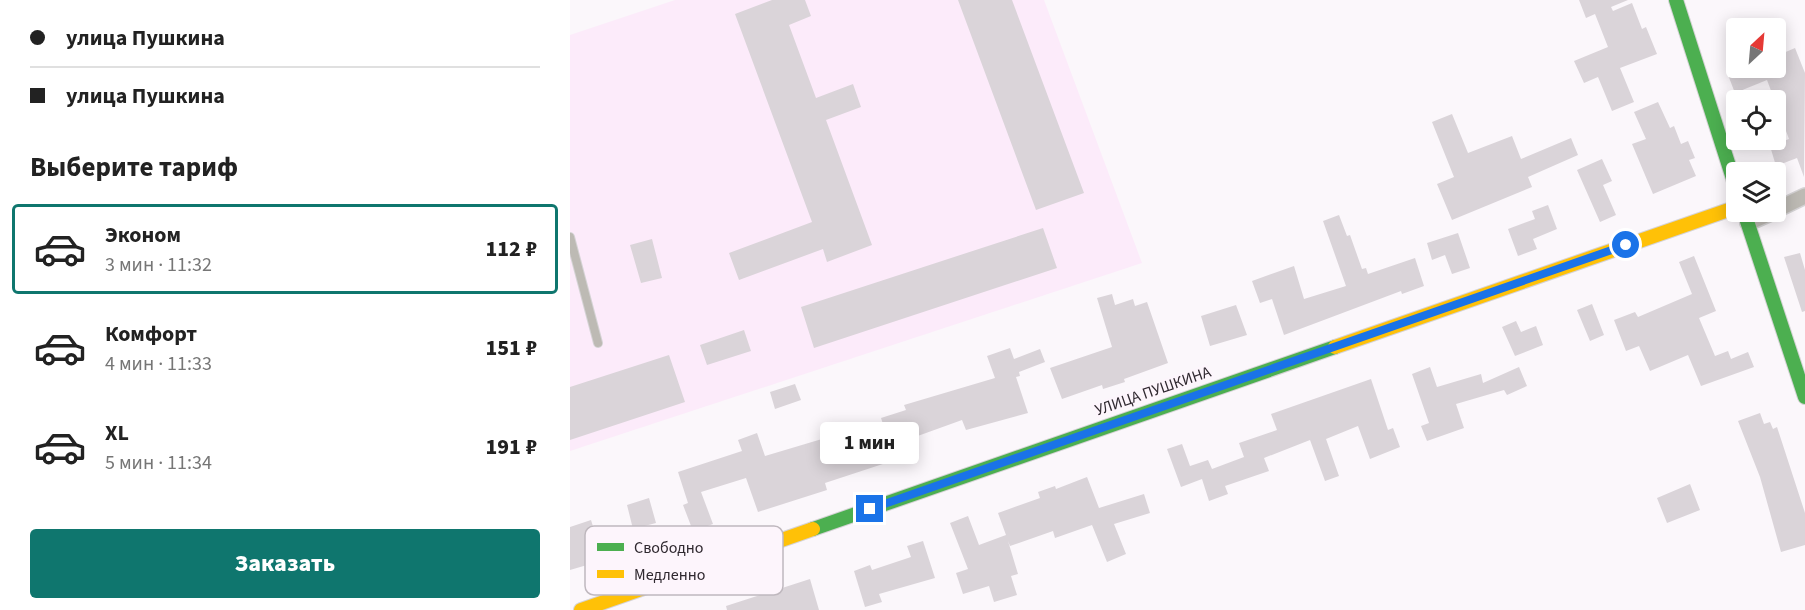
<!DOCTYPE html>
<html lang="ru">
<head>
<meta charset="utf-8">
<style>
	body { margin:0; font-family:"Source Sans 3",sans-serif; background:#f6f6f6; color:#222; height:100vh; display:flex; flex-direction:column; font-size:22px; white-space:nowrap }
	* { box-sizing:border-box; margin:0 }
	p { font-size:20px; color:#767676 }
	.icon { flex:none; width:33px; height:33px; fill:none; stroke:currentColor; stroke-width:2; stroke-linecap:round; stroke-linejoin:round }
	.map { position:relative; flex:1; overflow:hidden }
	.sheet { display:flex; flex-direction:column; background:#fff; width:570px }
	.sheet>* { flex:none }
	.hud { display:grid; align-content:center; height:132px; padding:0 30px; background:#fff }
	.needle { width:39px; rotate:26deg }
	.tools { position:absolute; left:1156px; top:18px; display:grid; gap:12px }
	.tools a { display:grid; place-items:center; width:60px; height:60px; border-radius:6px; background:#fff; box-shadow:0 3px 15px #0003; font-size:30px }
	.end { position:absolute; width:27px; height:27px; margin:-14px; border:8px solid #1a73e8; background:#fff; box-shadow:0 0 0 3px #fff }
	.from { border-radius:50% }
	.bubble { position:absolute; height:42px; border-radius:6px; background:#fff; box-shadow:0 3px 15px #0003; font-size:20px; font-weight:800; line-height:42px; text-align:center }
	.hud b { display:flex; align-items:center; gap:21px; height:57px; font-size:22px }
	.hud b+b { border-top:2px solid #e0e0e0 }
	.hud i { width:15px; height:15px; background:#222 }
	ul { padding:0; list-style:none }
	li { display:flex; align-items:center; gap:18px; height:90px; margin:0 12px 9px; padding:0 18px; border:3px solid transparent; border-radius:6px }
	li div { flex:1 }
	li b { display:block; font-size:22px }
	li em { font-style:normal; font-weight:800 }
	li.on { border-color:#0f766e }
	li>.icon { width:54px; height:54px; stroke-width:1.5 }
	h2 { padding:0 30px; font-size:27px; line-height:72px }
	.button { display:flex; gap:12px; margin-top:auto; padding:12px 30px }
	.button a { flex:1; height:69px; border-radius:6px; background:#0f766e; color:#fff; font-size:24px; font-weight:800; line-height:69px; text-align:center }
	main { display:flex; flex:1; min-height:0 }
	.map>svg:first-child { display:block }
	.built { fill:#fcebfa }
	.building { fill:#dad4d9 }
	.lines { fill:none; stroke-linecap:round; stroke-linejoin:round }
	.lane-casing { stroke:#d5d3d5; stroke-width:10 }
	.street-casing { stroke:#d5d3d5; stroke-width:18 }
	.fast-casing { stroke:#d5d3d5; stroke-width:16 }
	.slow-casing { stroke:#d5d3d5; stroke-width:16 }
	.lane { stroke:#bdbab4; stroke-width:8 }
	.street { stroke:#bdbab4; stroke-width:15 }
	.fast { stroke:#4caf50; stroke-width:14 }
	.slow { stroke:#ffc107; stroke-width:14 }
	.route { stroke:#1a73e8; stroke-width:8 }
	.labels { text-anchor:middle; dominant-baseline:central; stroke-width:4.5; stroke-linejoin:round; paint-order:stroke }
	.street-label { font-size:16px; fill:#2f282f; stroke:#fdf5fc }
	.key { fill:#fdf5fc; stroke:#bfb8be; stroke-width:1.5 }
	.key-label { font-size:16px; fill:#2f282f }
</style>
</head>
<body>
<main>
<section class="sheet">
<div class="hud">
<b><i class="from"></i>улица Пушкина</b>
<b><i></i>улица Пушкина</b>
</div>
<h2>Выберите тариф</h2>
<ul>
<li class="on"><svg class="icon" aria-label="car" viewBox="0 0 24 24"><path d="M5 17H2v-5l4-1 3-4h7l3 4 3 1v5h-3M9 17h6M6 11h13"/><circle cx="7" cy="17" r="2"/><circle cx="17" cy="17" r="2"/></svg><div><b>Эконом</b><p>3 мин · 11:32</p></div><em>112 ₽</em></li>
<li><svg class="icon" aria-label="car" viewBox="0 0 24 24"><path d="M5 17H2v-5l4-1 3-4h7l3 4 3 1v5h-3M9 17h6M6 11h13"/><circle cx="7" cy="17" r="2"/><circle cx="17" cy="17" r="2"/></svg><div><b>Комфорт</b><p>4 мин · 11:33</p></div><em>151 ₽</em></li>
<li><svg class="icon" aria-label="car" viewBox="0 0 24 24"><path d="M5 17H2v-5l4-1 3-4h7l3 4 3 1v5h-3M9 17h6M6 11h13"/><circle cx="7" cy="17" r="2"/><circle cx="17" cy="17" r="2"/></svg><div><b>XL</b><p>5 мин · 11:34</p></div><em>191 ₽</em></li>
</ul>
<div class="button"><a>Заказать</a></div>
</section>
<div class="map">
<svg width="1235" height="610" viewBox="0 0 1235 610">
	<rect width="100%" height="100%" fill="#fbf7fb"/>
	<path class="built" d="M105,0H474L572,263L0,451V35Z"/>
	<path class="building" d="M202,0H235L241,16L219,25L246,98L283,84L291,107L256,120L302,245L257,262L253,249L169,280L159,253L242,222L165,14Z
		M388,0H442L514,193L466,210Z
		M1009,0H1058L1041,7L1043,11L1062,3L1072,29L1076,27L1087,54L1050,68L1064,102L1042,111L1028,77L1014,83L1004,61L1038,47L1025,14L1016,18Z
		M1225,48L1235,73L1234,177L1227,158L1206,166L1200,146L1219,139L1197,80L1165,93L1158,75L1177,68H1206V56Z
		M1088,102L1100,128L1104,126L1111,144L1118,141L1125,158L1119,160L1126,176L1083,194L1062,144L1076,139L1064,112Z
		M882,114L898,153L942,136L951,159L1001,138L1008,155L958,177L962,187L882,220L867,184L884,177L862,122Z
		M1032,159L1042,181L1033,185L1046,215L1030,222L1007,170Z
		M978,205L987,229L963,239L967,249L948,256L938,229L965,219L962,211Z
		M769,215L777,236L780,235L792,269L796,268L798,274L845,258L854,286L832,294L831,291L714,335L702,299L690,303L682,281L724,266L734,299L776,286L753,221Z
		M473,228L487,268L244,348L231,307Z
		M888,233L900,268L882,274L875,255L862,260L857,243Z
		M82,239L92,278L71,283L60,245Z
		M1230,253L1235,270V311L1232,312L1214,257Z
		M1124,256L1146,311L1129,318L1145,356L1158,351L1161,359L1178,352L1184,367L1131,386L1118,355L1080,371L1069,346L1056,351L1044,320L1065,312L1068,317L1122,294L1109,262Z
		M542,294L545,305L563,299L565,306L577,302L598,363L554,379L555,382L533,389L532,385L492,399L480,368L542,347L527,298Z
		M1022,304L1034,335L1020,341L1007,310Z
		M666,305L677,335L640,346L631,316Z
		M946,321L951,332L966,326L973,345L945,356L932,327Z
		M174,330L181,351L137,365L130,345Z
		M440,348L444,359L470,349L475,362L449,372L450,376L446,377L458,413L396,430L392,420L320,446L325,460L255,483L257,490L188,512L176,478L131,492L143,524L123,531L113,505L118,503L108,472L172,451L168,440L187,433L195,456L262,436L259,427L273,422L282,445L316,433L311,418L336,410L334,405L425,378L417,356Z
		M99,355L115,402L0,440V387Z
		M860,367L867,387L911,374L913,383L949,367L957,386L937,395L934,390L886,404L894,428L857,441L851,426L859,423L842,374Z
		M801,379L818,430L823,428L830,447L800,459L788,426L756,439L769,476L755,481L740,440L694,458L699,471L655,486L658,494L639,501L632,479L611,487L597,449L612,444L620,466L638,460L642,469L674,457L669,443L707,430L701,414Z
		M225,384L231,400L205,409L200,392Z
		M1190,413L1194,424L1200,422L1203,429L1207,427L1235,513V545L1211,552L1190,477L1168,421Z
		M517,477L529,508L574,494L580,513L544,524L556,554L537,562L522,525L485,538L483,531L440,546L438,541L448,574L441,576L447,595L424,602L419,586L393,594L386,573L398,569L380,523L398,516L409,545L436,535L428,513L470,498L468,492L485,486L486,489Z
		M1120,484L1130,510L1097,523L1087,498Z
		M79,498L86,523L63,529L57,505Z
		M21,520L25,533L49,526L58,553L0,570V527Z
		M353,541L365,578L309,594L312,602L295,607L284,571L300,565L302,570L341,557L337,546Z
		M240,579L249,610H157L156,606Z"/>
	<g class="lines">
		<g class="lane-casing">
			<path id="lane" d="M0,237L28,343"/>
		</g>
		<g class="street-casing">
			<path id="street" d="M1206,210L1235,196
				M1178,223L1203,212"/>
		</g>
		<g class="fast-casing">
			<path id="fast" d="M1106,0L1167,191
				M1174,212L1235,397
				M243,529L765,347"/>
		</g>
		<g class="slow-casing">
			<path id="slow" d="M765,347L1167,207
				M11,610L243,529"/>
		</g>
		<use href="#lane" class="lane"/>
		<use href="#street" class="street"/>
		<use href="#fast" class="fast"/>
		<use href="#slow" class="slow"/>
	</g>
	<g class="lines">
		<path class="route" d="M300,509L1056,245"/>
	</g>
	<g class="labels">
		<g class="street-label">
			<text transform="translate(583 391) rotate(-19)">УЛИЦА ПУШКИНА</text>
		</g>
	</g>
	<rect x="15" y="526" width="198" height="69" rx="9" class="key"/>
	<rect x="27" y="543" width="27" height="8" fill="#4caf50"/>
	<rect x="27" y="570" width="27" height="8" fill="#ffc107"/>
	<g class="key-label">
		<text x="64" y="553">Свободно</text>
		<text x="64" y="580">Медленно</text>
	</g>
</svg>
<div class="tools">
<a><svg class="needle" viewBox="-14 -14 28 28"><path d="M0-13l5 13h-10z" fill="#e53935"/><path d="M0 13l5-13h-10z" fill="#767676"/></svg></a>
<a><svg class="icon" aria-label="locate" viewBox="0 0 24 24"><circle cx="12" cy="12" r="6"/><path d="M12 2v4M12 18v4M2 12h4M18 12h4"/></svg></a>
<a><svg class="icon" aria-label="layers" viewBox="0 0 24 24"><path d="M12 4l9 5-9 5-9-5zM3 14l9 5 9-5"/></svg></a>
</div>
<i class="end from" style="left:1056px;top:245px"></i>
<i class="end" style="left:300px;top:509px"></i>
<div class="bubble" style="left:250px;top:422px;width:99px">1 мин</div>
</div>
</main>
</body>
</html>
